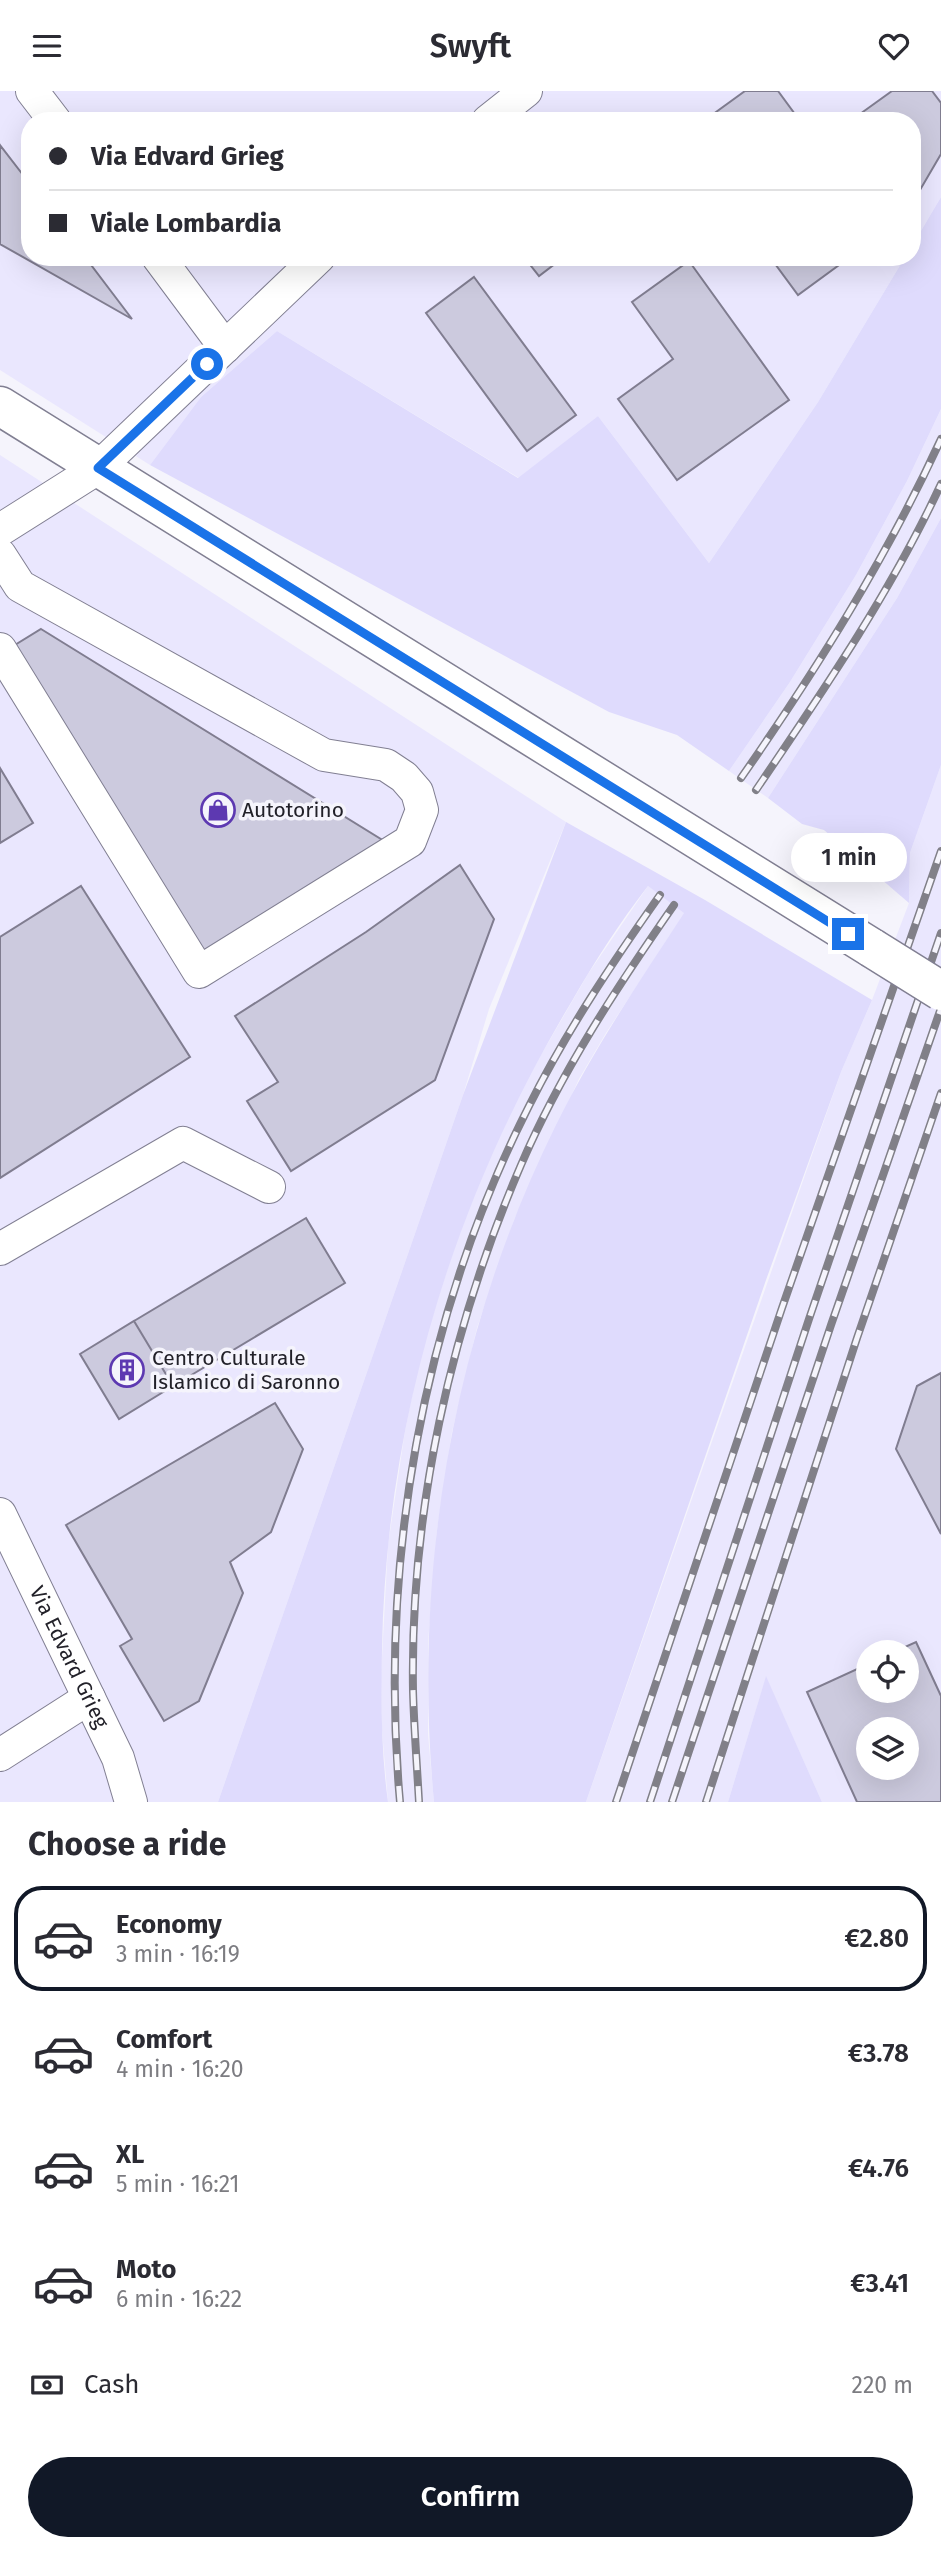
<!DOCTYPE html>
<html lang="en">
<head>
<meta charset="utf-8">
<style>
	body { margin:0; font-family:"Fira Sans",sans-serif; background:#f2f2f3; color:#2b2b33; height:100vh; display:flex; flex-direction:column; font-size:26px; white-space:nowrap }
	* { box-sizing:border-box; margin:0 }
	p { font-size:23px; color:#7c7c81 }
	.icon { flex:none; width:38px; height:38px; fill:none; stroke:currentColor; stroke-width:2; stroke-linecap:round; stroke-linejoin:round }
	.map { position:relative; height:1711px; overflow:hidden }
	.side { display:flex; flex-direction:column; background:#fff; flex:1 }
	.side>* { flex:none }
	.guide { position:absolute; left:21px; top:21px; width:900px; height:154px; border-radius:28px; box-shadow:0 7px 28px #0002; display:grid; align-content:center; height:154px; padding:0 28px; background:#fff }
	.buttons { position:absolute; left:856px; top:1549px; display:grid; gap:14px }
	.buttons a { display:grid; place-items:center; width:63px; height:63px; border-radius:50%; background:#fff; box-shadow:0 7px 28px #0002; font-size:35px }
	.end { position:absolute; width:32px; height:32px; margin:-16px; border:9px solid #1a73e8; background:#fff; box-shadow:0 0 0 4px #fff }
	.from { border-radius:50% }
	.bubble { position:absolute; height:49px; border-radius:24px; background:#fff; box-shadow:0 7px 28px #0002; font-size:23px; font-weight:600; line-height:49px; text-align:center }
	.guide b { display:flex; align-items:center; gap:24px; height:66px; font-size:26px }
	.guide b+b { border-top:2px solid #e1e1e2 }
	.guide i { width:18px; height:18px; background:#2b2b33 }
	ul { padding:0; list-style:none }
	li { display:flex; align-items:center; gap:21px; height:105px; margin:0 14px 10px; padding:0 14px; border:4px solid transparent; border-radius:28px }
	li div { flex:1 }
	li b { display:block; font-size:26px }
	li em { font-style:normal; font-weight:600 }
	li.active { border-color:#111827 }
	li>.icon { width:63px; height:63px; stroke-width:1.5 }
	h2 { padding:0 28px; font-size:32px; line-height:84px }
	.pay { display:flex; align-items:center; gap:18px; height:77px; padding:0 28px; font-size:26px }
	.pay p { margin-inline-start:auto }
	.cta { display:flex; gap:14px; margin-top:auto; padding:14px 28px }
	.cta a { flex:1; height:80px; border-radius:42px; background:#111827; color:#fff; font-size:28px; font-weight:600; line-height:80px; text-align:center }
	header { display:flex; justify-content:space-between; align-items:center; height:91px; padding:0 28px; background:#fff; font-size:32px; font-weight:600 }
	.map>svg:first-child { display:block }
	.built { fill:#eae7fe; fill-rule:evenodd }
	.green { fill:#dfdbfd }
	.building { fill:#cccade; stroke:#807d90; stroke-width:2; fill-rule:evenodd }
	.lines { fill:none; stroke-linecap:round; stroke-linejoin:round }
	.minor-casing { stroke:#817f92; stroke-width:34 }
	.major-casing { stroke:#817f92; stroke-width:41 }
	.minor { stroke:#fff; stroke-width:32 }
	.major { stroke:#fff; stroke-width:38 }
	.rail-casing { stroke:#818088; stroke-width:8 }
	.rail { stroke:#f5f4fc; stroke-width:5; stroke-dasharray:16; stroke-linecap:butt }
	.major-bridge-casing { stroke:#817f92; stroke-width:41; stroke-linecap:butt }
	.major-bridge { stroke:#fff; stroke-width:38 }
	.route { stroke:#1a73e8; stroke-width:9 }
	.labels { text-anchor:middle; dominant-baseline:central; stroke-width:7; stroke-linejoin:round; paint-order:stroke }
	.poi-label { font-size:21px; fill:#222129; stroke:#f5f4fc; text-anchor:start }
	.street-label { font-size:21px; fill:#222129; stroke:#f5f4fc }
</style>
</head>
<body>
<header><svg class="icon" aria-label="menu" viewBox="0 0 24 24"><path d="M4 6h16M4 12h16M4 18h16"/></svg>Swyft<svg class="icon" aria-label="heart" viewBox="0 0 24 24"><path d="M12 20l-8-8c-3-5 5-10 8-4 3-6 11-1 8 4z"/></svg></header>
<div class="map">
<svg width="941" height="1711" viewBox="0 0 941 1711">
	<rect width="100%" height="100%" fill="#f5f4fc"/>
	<path class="built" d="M0,0H941V106L912,155V30H30V166H905L818,311L709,472L598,325L519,387L277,240L201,306L150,374L0,279Z
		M941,318V427L897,507L768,707L729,680L790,591L856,484L907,390Z
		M0,364L566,731L489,918L463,1004L218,1711H0Z
		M941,674V1711H822L766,1586L728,1711H586L841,981L872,909L909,812L910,762ZM868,1561H906V1600H868ZM868,1638H906V1676H868Z
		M648,795L685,821L606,942L579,988L514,1129L477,1237L452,1341L437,1439L428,1552V1643L434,1711H388L382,1639L381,1585L388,1454L405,1340L415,1290L429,1235L464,1128L491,1064L523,995L588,883Z"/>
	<path class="green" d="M941,106V318L907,390L856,484L790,591L729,680L677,644L609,621L150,374L201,306L277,240L518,387L598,325L709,472L818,311L905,166H912V155Z
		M941,427V674L910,762L909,812L824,739L802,733L768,707L897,507Z
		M566,731L705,809L872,909L841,981L766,1189L586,1711H434C412,1480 453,1242 556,1034C593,959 639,891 684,822L648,795C620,831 595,870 572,910C454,1106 386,1328 382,1558C381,1609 381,1660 388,1711H218L463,1004Z
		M766,1585L822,1711H728Z"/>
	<path class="building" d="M745,0H778L800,30L705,29Z
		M892,0H932L941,12V63L913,111L912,30L853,28Z
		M0,54L30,93V166H85L132,228L0,153Z
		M524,166H564L539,185Z
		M770,166H850L798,204Z
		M689,170L789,309L677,389L618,308L673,268L632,211Z
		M474,186L576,324L527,360L426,222Z
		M41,538L384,750L203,863L10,557Z
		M0,677L33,732L0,752Z
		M460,774L494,828L435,989L291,1080L247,1010L278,991L235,925L366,841Z
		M81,795L190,966L0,1087V846Z
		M306,1127L345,1192L173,1295L134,1230Z
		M134,1230L173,1295L119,1328L80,1263Z
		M941,1282V1443L896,1358L917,1295Z
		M275,1312L303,1358L271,1441L230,1471L243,1502L199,1610L164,1630L120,1555L132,1548L66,1434Z
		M916,1551L941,1605V1711H857L807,1601L868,1573V1600H906V1561H894ZM868,1638H906V1676H868Z"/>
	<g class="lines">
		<g class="minor-casing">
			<g id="minor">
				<path d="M32,0L55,30"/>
				<path d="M488,30L526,0"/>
				<path d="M158,166L225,256"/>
				<path d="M0,439L98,377L319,166"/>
				<path d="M0,464L20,495L324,664L386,674L404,686L417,701L422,719L410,750L199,881L0,558"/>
				<path d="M0,1158L183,1052L269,1096"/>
				<path id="s1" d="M0,1423L118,1667L131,1711"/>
				<path d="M0,1664L89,1607"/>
			</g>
		</g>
		<g class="major-casing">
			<path id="major" d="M0,315L872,857"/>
		</g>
		<use href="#minor" class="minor"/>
		<use href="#major" class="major"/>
		<g class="rail-casing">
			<path id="rail" d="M741,687C816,579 886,468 941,348
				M756,699C823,600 891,501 941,393
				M400,1711C379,1474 421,1228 529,1015C566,941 612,872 660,804
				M419,1711C417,1674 414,1637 413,1600C410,1420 450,1239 521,1074C561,981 617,896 674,814
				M616,1711L782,1217L941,760
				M650,1711L809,1228L941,842
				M672,1711L831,1234L941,917
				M706,1711L857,1247L941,1002"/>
		</g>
		<use href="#rail" class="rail"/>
		<g class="major-bridge-casing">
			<path id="major-bridge" d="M872,857L941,900"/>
		</g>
		<use href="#major-bridge" class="major-bridge"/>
	</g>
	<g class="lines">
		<path class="route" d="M207,273L98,377L848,843"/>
	</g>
	<defs>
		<g id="shop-ring" transform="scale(1.75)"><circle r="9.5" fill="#f5f4fc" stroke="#5d39b1" stroke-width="1.5"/><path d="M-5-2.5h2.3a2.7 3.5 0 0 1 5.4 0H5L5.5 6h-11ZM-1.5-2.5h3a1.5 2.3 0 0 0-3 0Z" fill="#5d39b1"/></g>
		<g id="building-ring" transform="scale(1.75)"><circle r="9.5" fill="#f5f4fc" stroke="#5d39b1" stroke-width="1.5"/><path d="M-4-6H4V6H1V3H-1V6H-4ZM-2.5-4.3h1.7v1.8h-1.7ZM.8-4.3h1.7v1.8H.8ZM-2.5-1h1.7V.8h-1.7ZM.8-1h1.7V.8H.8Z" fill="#5d39b1"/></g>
	</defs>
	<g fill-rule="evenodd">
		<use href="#shop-ring" x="218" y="719"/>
		<use href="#building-ring" x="127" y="1279"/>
	</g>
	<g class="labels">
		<g class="poi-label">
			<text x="242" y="719">Autotorino</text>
			<text x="152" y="1267">Centro Culturale<tspan x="152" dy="24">Islamico di Saronno</tspan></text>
		</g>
		<g class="street-label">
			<text stroke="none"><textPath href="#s1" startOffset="159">Via Edvard Grieg</textPath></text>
		</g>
	</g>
</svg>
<div class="buttons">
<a><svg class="icon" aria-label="locate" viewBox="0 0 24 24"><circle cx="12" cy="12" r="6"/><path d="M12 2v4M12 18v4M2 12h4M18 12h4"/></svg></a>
<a><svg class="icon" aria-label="layers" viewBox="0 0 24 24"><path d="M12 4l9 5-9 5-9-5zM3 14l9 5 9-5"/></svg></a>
</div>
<i class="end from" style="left:207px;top:273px"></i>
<i class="end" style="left:848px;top:843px"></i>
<div class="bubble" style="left:791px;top:742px;width:116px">1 min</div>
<div class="guide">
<b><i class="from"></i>Via Edvard Grieg</b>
<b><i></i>Viale Lombardia</b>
</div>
</div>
<section class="side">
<h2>Choose a ride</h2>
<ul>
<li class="active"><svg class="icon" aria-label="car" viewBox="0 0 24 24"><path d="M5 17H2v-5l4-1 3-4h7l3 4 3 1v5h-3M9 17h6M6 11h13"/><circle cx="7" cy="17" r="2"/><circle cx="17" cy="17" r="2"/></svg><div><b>Economy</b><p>3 min · 16:19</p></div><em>€2.80</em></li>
<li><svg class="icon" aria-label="car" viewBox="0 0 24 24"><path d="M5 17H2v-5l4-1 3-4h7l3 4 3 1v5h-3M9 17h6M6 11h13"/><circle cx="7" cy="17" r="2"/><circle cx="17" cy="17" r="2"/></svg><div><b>Comfort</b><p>4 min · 16:20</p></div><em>€3.78</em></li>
<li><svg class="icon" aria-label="car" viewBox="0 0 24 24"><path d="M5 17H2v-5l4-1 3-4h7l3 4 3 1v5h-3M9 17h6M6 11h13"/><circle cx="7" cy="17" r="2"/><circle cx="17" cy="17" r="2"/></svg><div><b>XL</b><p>5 min · 16:21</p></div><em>€4.76</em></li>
<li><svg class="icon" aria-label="car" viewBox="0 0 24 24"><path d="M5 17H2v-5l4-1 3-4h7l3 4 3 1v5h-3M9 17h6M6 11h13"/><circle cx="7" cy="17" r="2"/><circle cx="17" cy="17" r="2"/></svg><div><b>Moto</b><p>6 min · 16:22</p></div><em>€3.41</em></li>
</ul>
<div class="pay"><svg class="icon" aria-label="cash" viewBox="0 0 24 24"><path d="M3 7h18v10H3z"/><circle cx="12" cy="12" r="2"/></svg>Cash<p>220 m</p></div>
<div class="cta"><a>Confirm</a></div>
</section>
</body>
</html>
